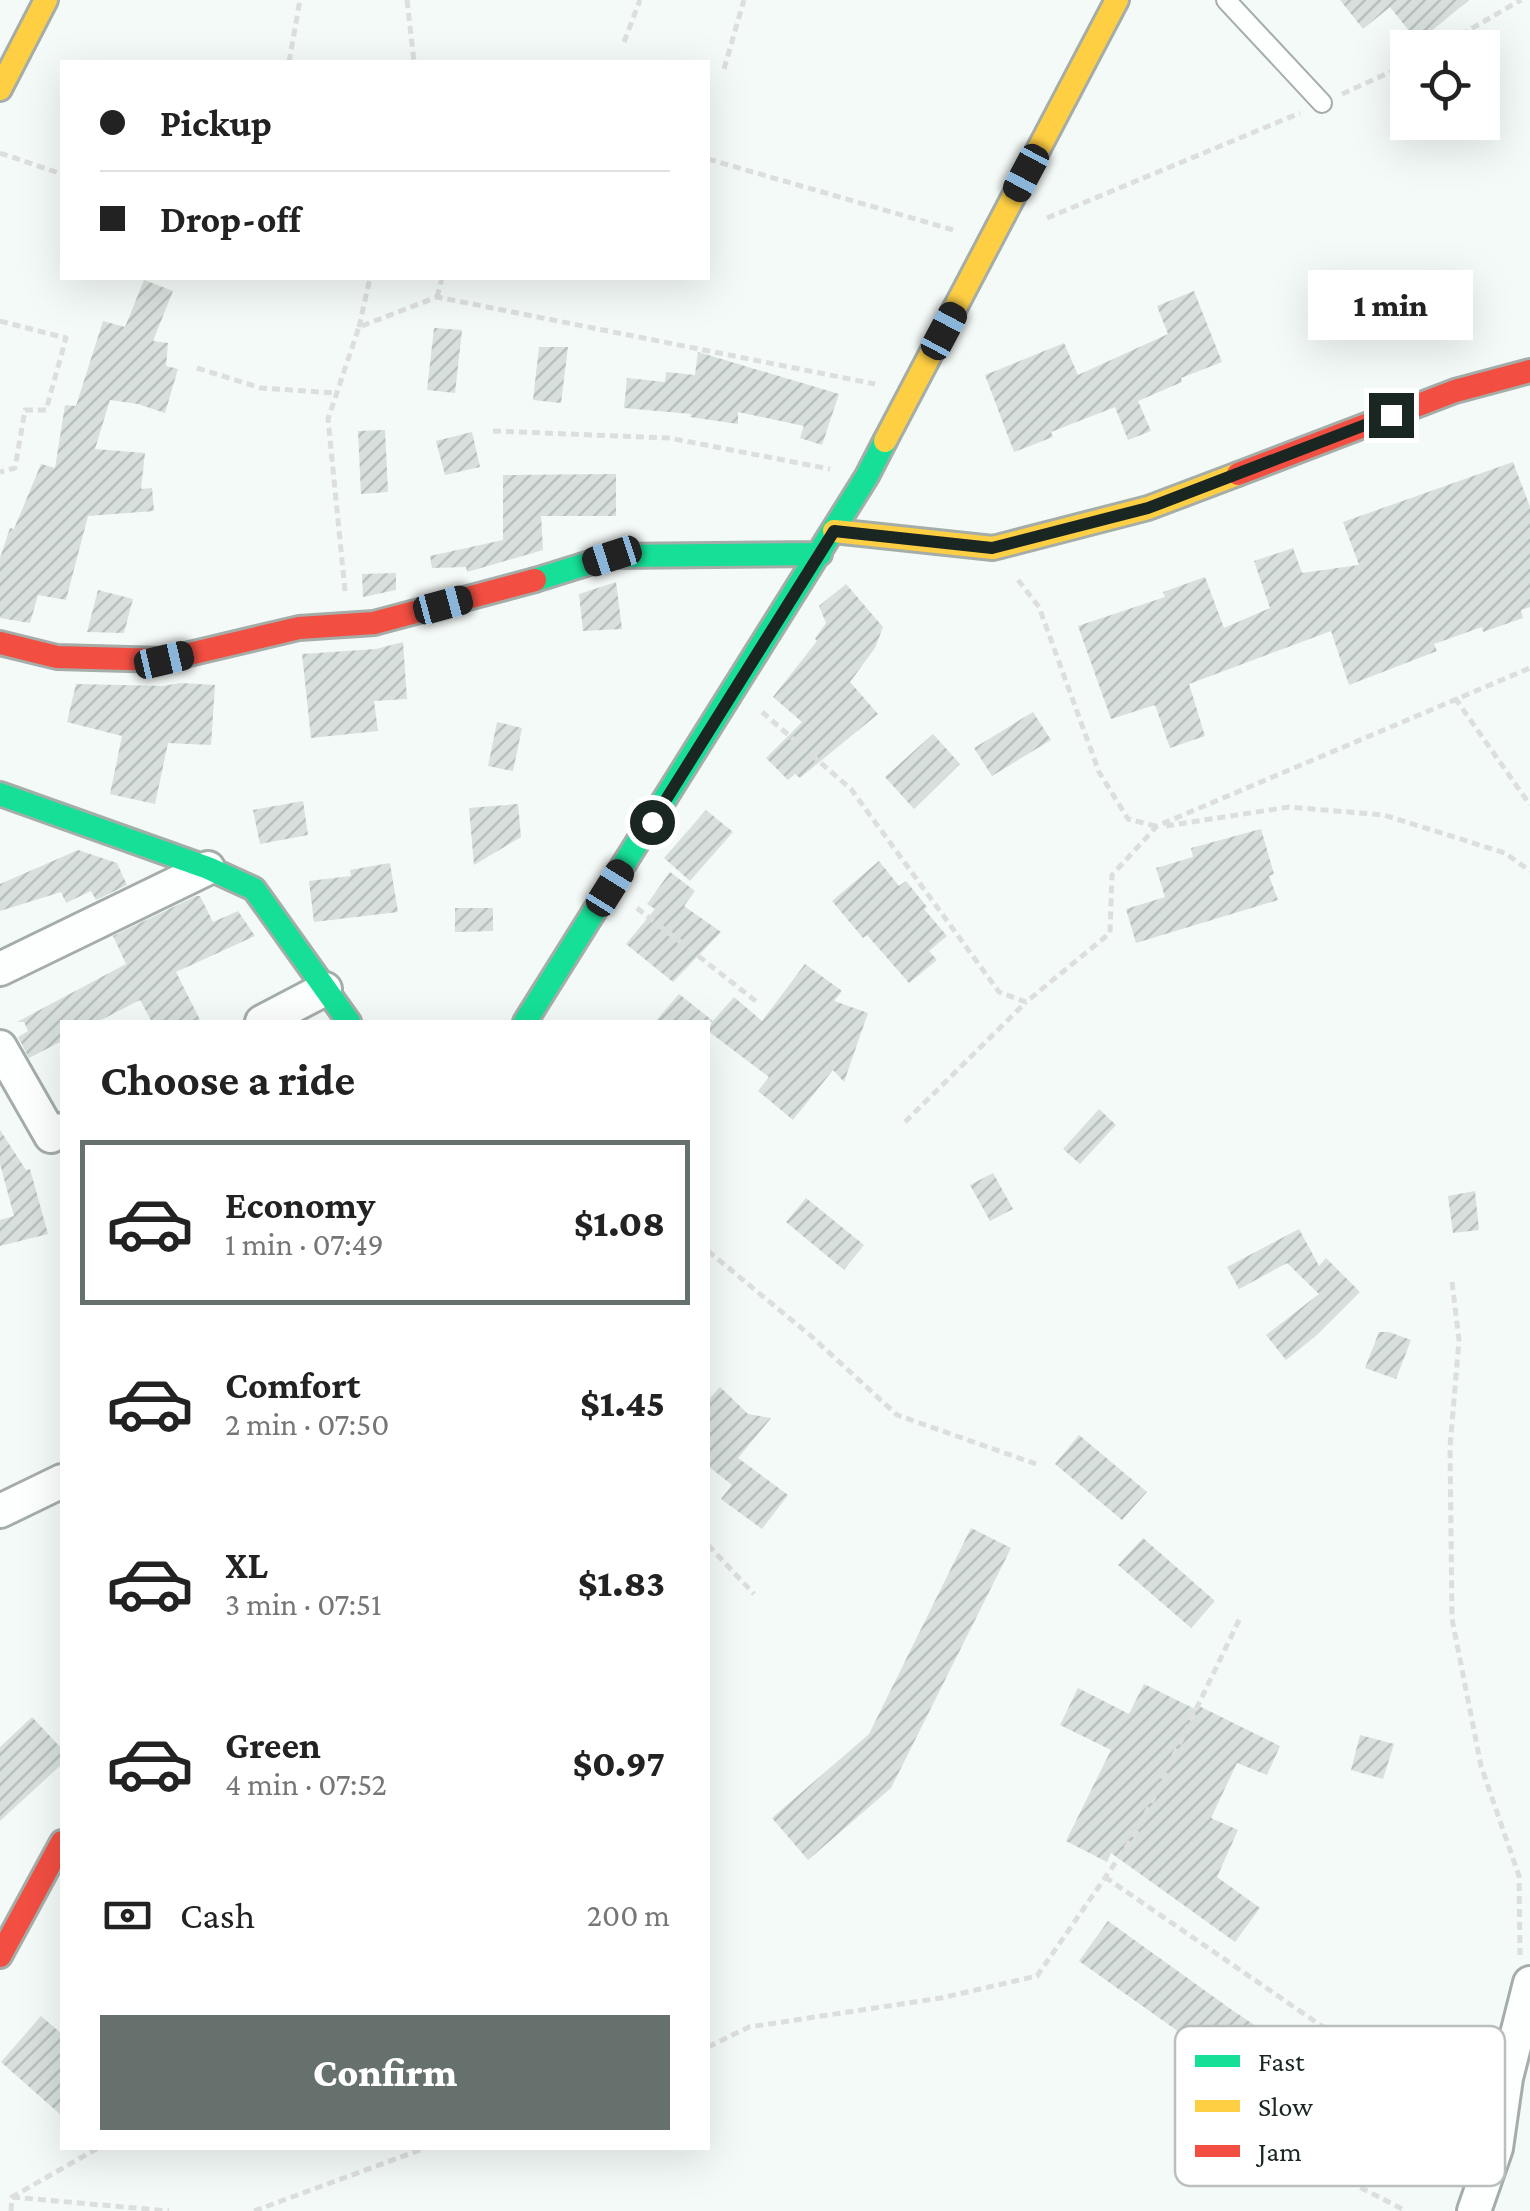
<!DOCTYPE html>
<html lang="en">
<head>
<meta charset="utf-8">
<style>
	body { margin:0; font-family:"Crimson Pro",serif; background:#f2f2f2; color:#222; height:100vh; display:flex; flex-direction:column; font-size:38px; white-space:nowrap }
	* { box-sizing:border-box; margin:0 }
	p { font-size:32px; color:#767676 }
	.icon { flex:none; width:55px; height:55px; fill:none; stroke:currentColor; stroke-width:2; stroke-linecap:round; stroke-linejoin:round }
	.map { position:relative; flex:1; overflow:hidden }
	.panel { position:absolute; left:60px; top:1020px; width:650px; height:1130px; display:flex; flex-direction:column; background:#fff; border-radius:0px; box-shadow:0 10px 40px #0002 }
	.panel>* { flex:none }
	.top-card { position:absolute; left:60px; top:60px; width:650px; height:220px; border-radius:0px; box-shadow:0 10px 40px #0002; display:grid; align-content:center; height:220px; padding:0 40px; background:#fff }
	.controls { position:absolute; left:1390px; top:30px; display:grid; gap:20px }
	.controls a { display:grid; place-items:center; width:110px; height:110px; border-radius:0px; background:#fff; box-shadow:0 10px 40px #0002; font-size:50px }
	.end { position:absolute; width:45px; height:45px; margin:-22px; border:12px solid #1a2621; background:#fff; box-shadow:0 0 0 5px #fff }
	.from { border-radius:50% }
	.bubble { position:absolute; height:70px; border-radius:0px; background:#fff; box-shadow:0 10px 40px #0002; font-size:32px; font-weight:800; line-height:70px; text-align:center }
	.car { position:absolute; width:30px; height:60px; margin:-30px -15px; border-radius:12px; box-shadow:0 0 8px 2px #0007; background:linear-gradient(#222 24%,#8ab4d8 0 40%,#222 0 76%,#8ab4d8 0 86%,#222 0) }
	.top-card b { display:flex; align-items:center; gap:35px; height:95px; font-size:38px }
	.top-card b+b { border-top:2px solid #e0e0e0 }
	.top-card i { width:25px; height:25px; background:#222 }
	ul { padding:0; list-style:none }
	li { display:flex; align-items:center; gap:30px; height:165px; margin:0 20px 15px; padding:0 20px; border:5px solid transparent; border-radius:0px }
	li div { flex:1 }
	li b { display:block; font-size:38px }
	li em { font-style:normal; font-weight:800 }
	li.current { border-color:#66706c }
	li>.icon { width:90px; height:90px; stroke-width:1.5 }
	h2 { padding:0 40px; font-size:45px; line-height:120px }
	.pay { display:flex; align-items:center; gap:25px; height:110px; padding:0 40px; font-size:38px }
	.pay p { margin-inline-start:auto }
	.action { display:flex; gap:20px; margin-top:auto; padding:20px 40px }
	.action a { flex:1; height:115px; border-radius:0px; background:#66706c; color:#fff; font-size:40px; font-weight:800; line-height:115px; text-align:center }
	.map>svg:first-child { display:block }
	.building { fill:url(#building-hatch) }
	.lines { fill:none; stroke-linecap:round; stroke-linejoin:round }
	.lane-casing { stroke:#a5ada9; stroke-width:22 }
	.street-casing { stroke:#a5ada9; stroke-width:38 }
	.fast-casing { stroke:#a5ada9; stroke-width:28 }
	.slow-casing { stroke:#a5ada9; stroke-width:28 }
	.jam-casing { stroke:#a5ada9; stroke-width:28 }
	.path { stroke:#dddfde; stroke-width:5; stroke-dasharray:8 5; stroke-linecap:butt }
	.lane { stroke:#fdfefe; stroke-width:18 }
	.street { stroke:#fdfefe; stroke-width:32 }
	.fast { stroke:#16e098; stroke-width:22 }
	.slow { stroke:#ffcf43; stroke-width:22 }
	.jam { stroke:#f24e42; stroke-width:22 }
	.route { stroke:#1a2621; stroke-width:12 }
	.key { fill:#fff; stroke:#babebc; stroke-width:2.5 }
	.key-label { font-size:28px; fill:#1a2621 }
</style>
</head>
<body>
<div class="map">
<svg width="1530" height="2211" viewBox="0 0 1530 2211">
	<defs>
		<pattern id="building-hatch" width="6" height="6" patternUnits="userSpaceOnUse" patternTransform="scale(2.5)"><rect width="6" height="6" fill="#d7e0dc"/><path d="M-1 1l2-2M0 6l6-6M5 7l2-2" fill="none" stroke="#b8c0bc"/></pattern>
	</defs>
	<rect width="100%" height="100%" fill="#f4faf7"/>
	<path class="building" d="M1340,0H1469L1418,42L1390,7L1363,29Z
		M144,280L173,291L153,341L168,343L166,366L178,369L165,413L138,404L110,400L95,449L145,453L141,489L152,488L154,511L88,516L66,600L38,595L30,623L0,618V558L10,528L14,529L41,464L55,468L65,405L76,406L103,321L125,327Z
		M1194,291L1222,362L1181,378L1182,382L1138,401L1151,431L1128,440L1115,407L1051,432L1053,437L1014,452L985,375L1064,343L1078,375L1168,334L1157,306Z
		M434,328L462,330L455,393L427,390Z
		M539,347H568L561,403L533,400Z
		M698,352L839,394L822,445L800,438L804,426L738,412V424L690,417L691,414L624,408L627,378L665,382L666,372L695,375Z
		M385,430L388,492L361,494L358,431Z
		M472,432L480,467L445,475L436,441Z
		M1513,462L1530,507V607L1521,610L1523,618L1483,632L1482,627L1434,644L1437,651L1349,685L1331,631L1189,684L1205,736L1170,748L1155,705L1111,719L1078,626L1165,597L1163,592L1205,577L1224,628L1270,608L1254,561L1293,548L1302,573L1359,565L1343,522Z
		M616,474V516H541L543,550L467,572L466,567L432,568L430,556L503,540V475Z
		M396,573V590L363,597L362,574Z
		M616,582L622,629L583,631L579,594Z
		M846,584L883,627L875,648L850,682L878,714L800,778L795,774L788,780L766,758L802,722L773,697L817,641L815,639L826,623L819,606Z
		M98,590L133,599L124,633L87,632Z
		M403,642L407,699L374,701L378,731L311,738L302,654L376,649Z
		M180,683L215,685L211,745L168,743L155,804L110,794L122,736L67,722L76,684L163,686Z
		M1033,712L1051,740L992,776L974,748Z
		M497,722L522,728L513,771L488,766Z
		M933,734L960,764L914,809L885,777Z
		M303,801L308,835L260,844L253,810Z
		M518,804L521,837L474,865L469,808Z
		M706,810L733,832L690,881L664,858Z
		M1261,829L1274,874L1269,876L1278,900L1136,943L1126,909L1165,897L1156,868L1193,857L1191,848Z
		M78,850L117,863L127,885L96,900L91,891L66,903L61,892L0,911V884Z
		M879,861L899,886L906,881L927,907L924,909L947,936L929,951L937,960L909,983L867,935L863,938L832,901Z
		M390,863L398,912L314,922L309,881L351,876L350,870Z
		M670,872L695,891L684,906L721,932L673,982L626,944L655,909L647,904Z
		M196,896H200L213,922L238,911L255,936L176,972L201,1022H152L140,1000L97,1022H62V1041L29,1058L18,1037L28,1031L24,1022H17L126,964L113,936Z
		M455,908H493V931L455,932Z
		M805,964L842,991L834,1001L868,1013L844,1082L833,1070L793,1120L758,1091L769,1077L708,1031L712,1022H655L679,994L713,1021L734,997L762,1021Z
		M1099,1109L1116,1125L1080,1164L1063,1149Z
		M0,1130L26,1170L30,1169L48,1234L0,1246V1220L14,1216L0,1164Z
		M993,1173L1013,1209L990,1221L970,1185Z
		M1475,1191L1479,1230L1453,1233L1448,1196Z
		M806,1198L864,1245L844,1270L786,1222Z
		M1299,1229L1319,1266L1326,1258L1360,1292L1317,1335L1286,1360L1266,1335L1319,1294L1287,1263L1239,1289L1227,1267Z
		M1379,1332H1389L1411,1340L1396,1379L1365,1368Z
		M720,1387L748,1414L771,1418L738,1458L788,1495L762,1529L721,1499L732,1485L708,1466V1400Z
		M1079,1435L1147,1492L1122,1520L1055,1464Z
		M971,1528L1011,1548L891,1788L808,1860L772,1818L869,1734Z
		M1143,1538L1215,1601L1191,1628L1118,1565Z
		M1144,1684L1197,1710L1199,1706L1280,1746L1267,1775L1237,1763L1211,1818L1238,1830L1217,1877L1260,1908L1235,1942L1111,1853L1107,1862L1066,1841L1111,1750L1060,1725L1078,1688L1129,1714Z
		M32,1717L62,1749V1764L0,1821V1747Z
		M1360,1735L1394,1744L1383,1779L1351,1770Z
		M1108,1921L1232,2010L1361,2096L1337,2133L1207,2044L1203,2049L1079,1961Z
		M41,2016L62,2034V2116L1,2062Z"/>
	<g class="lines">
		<g class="lane-casing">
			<path id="lane" d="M1226,0L1322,103"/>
		</g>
		<g class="street-casing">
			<path id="street" d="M0,969L208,868
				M262,1022L325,989
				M0,1047L51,1136L62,1130
				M0,1511L62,1481
				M1474,2211L1496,2148L1506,2078L1530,1983"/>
		</g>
		<g class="fast-casing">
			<path id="fast" d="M535,580L612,556L820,554
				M0,794L208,868L254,889L349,1022
				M525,1022L867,476L885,441"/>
		</g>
		<g class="slow-casing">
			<path id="slow" d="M0,89L46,0
				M885,441L1117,0
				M834,531L993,548L1148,508L1238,474"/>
		</g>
		<g class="jam-casing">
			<path id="jam" d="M1238,474L1455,391L1530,371
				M0,643L57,657L164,660L299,628L374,623L535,580
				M0,1956L62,1842"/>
		</g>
		<path class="path" d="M407,0L414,62
			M624,42L640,0
			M1438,48L1521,0
			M289,62L300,0
			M724,69L744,0
			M1342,94L1408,64
			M0,153L62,174
			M708,159L957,231
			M1047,218L1300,113
			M437,297L442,278
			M0,321L66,338L46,410H25L15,468L0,472
			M359,327L370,278
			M197,368L261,388L335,393
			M493,431L669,438L830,469
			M1018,580L1039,607L1099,772L1128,819L1155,826
			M345,591L328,419L359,327L437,297L875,384
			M1455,698L1530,805
			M762,712L851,789L999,992L1026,1002L1110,933L1112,875L1157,826L1530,668
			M1166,826L1289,807L1384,815L1505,853L1530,871
			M637,908L757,1002
			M905,1122L1026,1002
			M708,1251L811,1336L897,1415L1036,1464
			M1452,1282L1459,1340L1450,1447L1452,1619L1481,1766L1519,1876L1520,1955
			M708,1545L754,1594
			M1105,1877L1387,2071L1340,2177L1406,2211
			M708,2047L749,2027L941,1998L1037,1976L1138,1830L1241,1616
			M12,2197L169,2211
			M11,2211L12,2197L98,2148
			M254,2211L425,2148"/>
		<use href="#lane" class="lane"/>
		<use href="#street" class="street"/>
		<use href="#fast" class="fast"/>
		<use href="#slow" class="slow"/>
		<use href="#jam" class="jam"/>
	</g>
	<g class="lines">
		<path class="route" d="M652,822L834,531L992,548L1148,508L1391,415"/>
	</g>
	<rect x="1175" y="2026" width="330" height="160" rx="15" class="key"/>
	<rect x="1195" y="2055" width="45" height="12" fill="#16e098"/>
	<rect x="1195" y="2100" width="45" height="12" fill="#ffcf43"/>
	<rect x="1195" y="2145" width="45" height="12" fill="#f24e42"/>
	<g class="key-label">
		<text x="1258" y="2071">Fast</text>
		<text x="1258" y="2116">Slow</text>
		<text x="1258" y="2161">Jam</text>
	</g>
</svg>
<div class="controls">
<a><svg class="icon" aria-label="locate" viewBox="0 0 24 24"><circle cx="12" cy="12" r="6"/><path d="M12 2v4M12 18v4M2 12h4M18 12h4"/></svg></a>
</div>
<i class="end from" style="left:652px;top:822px"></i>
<i class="end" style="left:1391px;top:415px"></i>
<div class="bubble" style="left:1308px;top:270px;width:165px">1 min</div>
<i class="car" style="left:1026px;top:173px;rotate:208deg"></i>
<i class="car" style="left:944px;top:331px;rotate:28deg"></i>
<i class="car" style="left:612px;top:556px;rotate:252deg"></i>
<i class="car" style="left:443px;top:605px;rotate:75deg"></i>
<i class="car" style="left:164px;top:660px;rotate:77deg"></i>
<i class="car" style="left:610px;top:888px;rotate:32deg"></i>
<div class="top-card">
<b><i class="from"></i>Pickup</b>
<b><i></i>Drop-off</b>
</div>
<section class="panel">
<h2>Choose a ride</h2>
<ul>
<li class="current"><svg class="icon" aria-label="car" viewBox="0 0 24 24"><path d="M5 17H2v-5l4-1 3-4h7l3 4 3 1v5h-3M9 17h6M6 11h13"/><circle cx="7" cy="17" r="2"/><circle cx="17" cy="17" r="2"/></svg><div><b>Economy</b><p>1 min · 07:49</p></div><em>$1.08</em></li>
<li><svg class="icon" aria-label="car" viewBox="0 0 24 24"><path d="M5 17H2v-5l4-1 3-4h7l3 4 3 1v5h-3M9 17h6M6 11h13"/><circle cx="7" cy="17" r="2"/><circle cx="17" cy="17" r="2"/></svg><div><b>Comfort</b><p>2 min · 07:50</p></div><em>$1.45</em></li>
<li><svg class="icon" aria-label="car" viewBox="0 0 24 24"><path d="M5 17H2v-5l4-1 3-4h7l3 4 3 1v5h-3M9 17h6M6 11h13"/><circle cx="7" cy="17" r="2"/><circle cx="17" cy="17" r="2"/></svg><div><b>XL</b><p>3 min · 07:51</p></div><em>$1.83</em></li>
<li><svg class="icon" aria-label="car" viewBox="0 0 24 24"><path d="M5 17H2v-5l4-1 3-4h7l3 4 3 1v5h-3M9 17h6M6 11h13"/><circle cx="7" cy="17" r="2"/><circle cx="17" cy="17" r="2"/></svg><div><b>Green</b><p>4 min · 07:52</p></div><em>$0.97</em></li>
</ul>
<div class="pay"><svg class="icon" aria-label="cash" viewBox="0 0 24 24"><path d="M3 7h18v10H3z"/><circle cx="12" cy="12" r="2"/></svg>Cash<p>200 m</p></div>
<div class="action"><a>Confirm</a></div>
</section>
</div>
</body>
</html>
